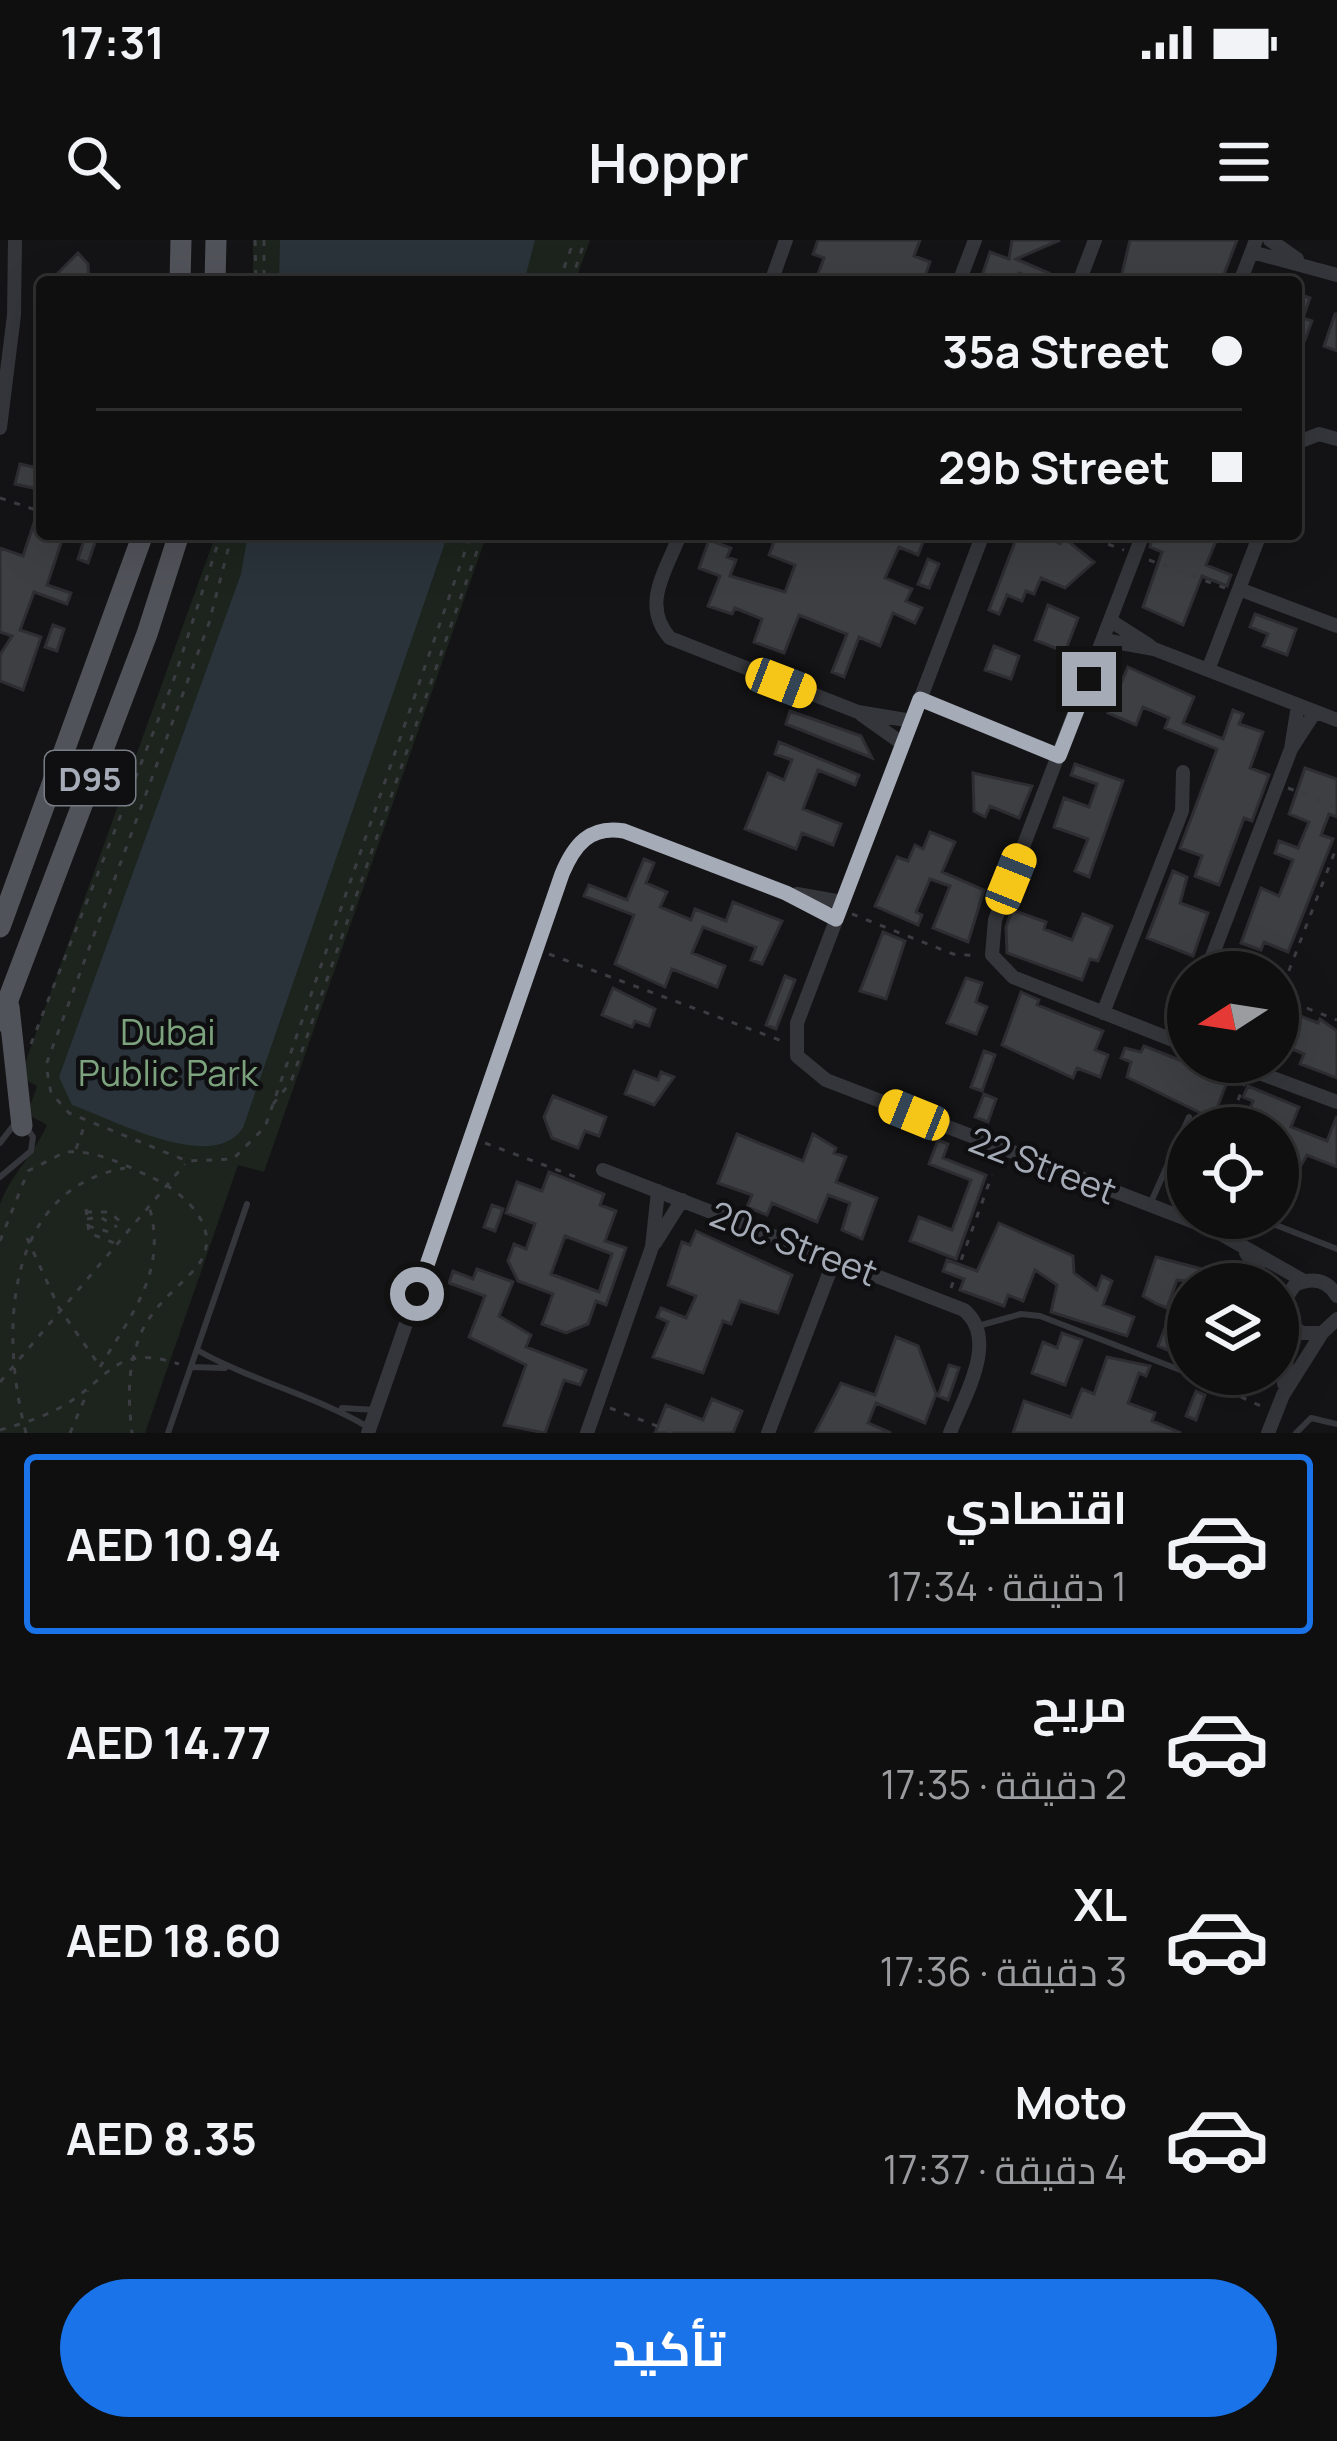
<!DOCTYPE html>
<html lang="ar">
<head>
<meta charset="utf-8">
<style>
	body { margin:0; font-family:Manrope,Cairo,sans-serif; background:#181819; color:#f1f3f6; direction:rtl; height:100vh; display:flex; flex-direction:column; font-size:45px; white-space:nowrap }
	* { box-sizing:border-box; margin:0 }
	p { font-size:39px; color:#9b9c9f }
	.icon { flex:none; width:66px; height:66px; fill:none; stroke:currentColor; stroke-width:2; stroke-linecap:round; stroke-linejoin:round }
	.map { position:relative; height:1193px; overflow:hidden; direction:ltr }
	.panel { display:flex; flex-direction:column; background:#0f0f10; flex:1 }
	.panel>* { flex:none }
	.banner { position:absolute; left:36px; top:36px; width:1266px; height:264px; border-radius:12px; box-shadow:0 12px 48px #0002,0 0 0 3px #2f2f30; direction:rtl; display:grid; align-content:center; height:264px; padding:0 60px; background:#0f0f10 }
	.needle { width:78px; rotate:258deg }
	.tools { position:absolute; left:1167px; top:711px; display:grid; gap:24px }
	.tools a { display:grid; place-items:center; width:132px; height:132px; border-radius:50%; background:#0f0f10; box-shadow:0 12px 48px #0002,0 0 0 3px #2f2f30; font-size:60px }
	.end { position:absolute; width:54px; height:54px; margin:-27px; border:15px solid #a5abb7; background:#111; box-shadow:0 0 0 6px #111 }
	.from { border-radius:50% }
	.car { position:absolute; width:36px; height:72px; margin:-36px -18px; border-radius:15px; box-shadow:0 0 9px 3px #0007; background:linear-gradient(#f5c518 24%,#345 0 40%,#f5c518 0 76%,#345 0 86%,#f5c518 0) }
	.banner b { display:flex; align-items:center; gap:42px; height:114px; font-size:45px }
	.banner b+b { border-top:3px solid #2f2f30 }
	.banner i { width:30px; height:30px; background:#f1f3f6 }
	ul { padding:21px 0 0; list-style:none }
	li { display:flex; align-items:center; gap:36px; height:180px; margin:0 24px 18px; padding:0 36px; border:6px solid transparent; border-radius:12px }
	li div { flex:1 }
	li b { display:block; font-size:45px }
	li em { font-style:normal; font-weight:700 }
	li.on { border-color:#1a73e8 }
	li>.icon { width:108px; height:108px; stroke-width:1.5 }
	.button { display:flex; gap:24px; margin-top:auto; padding:24px 60px }
	.button a { flex:1; height:138px; border-radius:72px; background:#1a73e8; color:#fff; font-size:48px; font-weight:700; line-height:138px; text-align:center }
	.status { display:flex; justify-content:space-between; align-items:center; height:84px; padding:0 60px; background:#0f0f10; direction:ltr }
	.status svg { height:33px; fill:currentColor }
	header { display:flex; justify-content:space-between; align-items:center; height:156px; padding:0 60px; background:#0f0f10; font-size:54px; font-weight:700 }
	.map>svg:first-child { display:block }
	.green { fill:#1c241d }
	.water { fill:#2a333a }
	.building { fill:#3e3f43; stroke:#2e2e32; stroke-width:3; fill-rule:evenodd }
	.lines { fill:none; stroke-linecap:round; stroke-linejoin:round }
	.path { stroke:#3b3d42; stroke-width:3; stroke-dasharray:6 9; stroke-linecap:butt }
	.lane { stroke:#35363b; stroke-width:6 }
	.street { stroke:#35363b; stroke-width:14 }
	.primary { stroke:#51535a; stroke-width:21 }
	.route { stroke:#a5abb7; stroke-width:15 }
	.labels { text-anchor:middle; dominant-baseline:central; stroke-width:9; stroke-linejoin:round; paint-order:stroke }
	.shield { fill:#0f0f11; stroke:#787c85; stroke-width:3 }
	.shield-label { font-size:33px; font-weight:bold; fill:#a5abb7 }
	.park-label { font-size:36px; fill:#7ca37d; stroke:#0f0f11 }
	.street-label { font-size:36px; fill:#a5abb7; stroke:#0f0f11 }
</style>
</head>
<body>
<div class="status"><b>17:31</b><svg viewBox="0 0 49 12"><path d="M0 12V9h3v3zM5 12V6h3v6zM10 12V3h3v9zM15 12V0h3v12zM26 1h20v11H26zM47 4h2v5h-2z"/></svg></div>
<header><svg class="icon" aria-label="menu" viewBox="0 0 24 24"><path d="M4 6h16M4 12h16M4 18h16"/></svg>Hoppr<svg class="icon" aria-label="search" viewBox="0 0 24 24"><circle cx="10" cy="10" r="6"/><path d="M15 15l6 6"/></svg></header>
<div class="map">
<svg width="1337" height="1193" viewBox="0 0 1337 1193">
	<rect width="100%" height="100%" fill="#141416"/>
	<path class="green" d="M253,0H590L575,42H253Z
		M216,294H487L264,932L238,925L145,1193H0V964C11,934 34,915 47,885L27,874L37,846L20,837Z"/>
	<path class="water" d="M280,0H535L524,42H279Z
		M248,294H448L243,888C212,934 115,880 72,865L59,837L241,334Z"/>
	<path class="building" d="M818,0H920L914,16L930,22L923,42H815L824,18L813,14Z
		M1012,0H1060L1016,19L1049,33L1046,42L1019,33L1015,42H990L982,36L990,12L1009,19Z
		M1130,0H1237L1221,42H1120Z
		M78,13L88,24L89,42H58V33Z
		M1296,53L1310,58L1303,78L1312,81L1305,100L1296,96Z
		M1335,74H1337V111L1324,106Z
		M20,224L42,229V250L15,244Z
		M40,265L42,294H64L47,345L71,353L67,364L34,352L20,390L41,397L23,450L0,441V415L12,396L0,392V308L23,316Z
		M86,294H98L88,323L78,319Z
		M777,294H926L918,315L899,307L885,338L912,349L906,361L922,368L915,383L893,373L880,406L859,397L844,437L832,432L847,394L799,375L784,413L754,402L762,379L735,368L732,374L708,366L720,336L699,328L709,300L731,308L727,317L736,320L730,336L785,352L795,325L769,315Z
		M1018,294L1036,299L1044,294L1060,304L1064,298L1094,322L1065,348L1041,338L1034,354L1026,351L1022,361L1007,355L999,374L989,370Z
		M1154,294H1219L1206,325L1231,335L1227,346L1202,336L1183,385L1143,367L1162,312L1150,307Z
		M928,319L939,324L929,348L918,344Z
		M1048,365L1078,378L1065,412L1035,400Z
		M1255,374L1296,389L1287,415L1263,406L1268,394L1250,387Z
		M53,385L64,389L57,411L45,407Z
		M994,406L1019,416L1011,439L985,430Z
		M1128,427L1194,457L1183,483L1223,499L1233,470L1243,474L1239,484L1263,492L1250,528L1269,535L1252,581L1244,578L1219,645L1195,636L1202,616L1180,608L1217,509L1165,488L1169,478L1143,467L1136,485L1108,473Z
		M790,471L861,496L872,518L786,484Z
		M779,502L859,535L855,545L818,530L803,569L841,584L833,605L802,593L796,609L745,589L768,533L784,540L792,520L775,514Z
		M1075,524L1123,541L1089,637L1075,631L1088,599L1054,587L1064,558L1089,567L1097,544L1071,535Z
		M1305,528L1337,539V577L1329,574L1321,595L1333,599L1288,712L1264,702L1261,710L1241,703L1261,648L1279,656L1293,620L1275,613L1279,601L1298,608L1309,582L1289,574Z
		M973,533L1032,546L1019,578L990,566L985,577L974,571Z
		M930,592L955,602L942,632L984,650L968,702L933,688L950,646L930,639L916,672L922,675L918,685L875,666L897,617L908,621L915,605L923,609Z
		M644,619L654,623L646,643L667,652L660,667L691,680L695,669L726,681L733,662L782,681L762,724L751,720L756,707L703,687L692,713L725,726L717,747L672,729L665,747L615,724L634,675L584,656L589,645L627,660Z
		M1173,631L1187,637L1180,663L1208,673L1193,716L1147,698Z
		M1012,670L1046,682L1044,689L1072,700L1083,674L1112,686L1098,721L1090,719L1082,740L1007,713L1006,687Z
		M883,692L905,701L886,759L860,751Z
		M785,736L795,740L776,789L766,785Z
		M966,738L982,743L976,762L987,767L976,794L947,783Z
		M613,748L655,769L649,786L635,781L632,787L602,775Z
		M1021,752L1039,760L1037,765L1103,791L1095,810L1108,815L1100,837L1077,828L1073,838L1002,805Z
		M1278,767L1318,783L1320,779L1337,791V838L1300,824L1304,814L1278,803Z
		M1144,806L1228,839L1213,879L1127,837L1131,822L1121,818L1125,808L1141,812Z
		M984,811L995,815L982,851L971,847Z
		M634,831L658,840L661,832L674,837L654,865L625,854Z
		M1248,846L1299,867L1291,887L1327,901L1337,876V927L1307,915L1278,965V888H1242L1253,861L1243,857Z
		M984,854L996,859L988,882L975,877Z
		M553,856L606,877L599,896L585,891L578,908L552,898L544,877Z
		M737,894L803,921L813,894L836,908L834,913L846,917L836,942L877,958L862,999L842,990L850,963L828,955L817,982L772,963L767,975L747,967L752,955L718,943Z
		M938,900L948,904L943,918L986,935L956,1019L910,1001L919,977L952,990L971,940L929,924Z
		M549,932L604,954L600,965L616,971L605,1001L626,1008L606,1065L596,1061L588,1084L566,1093L542,1084L553,1054L518,1041L508,1021L514,1004L526,1009L535,984L506,973L517,942L542,951ZM565,996L612,1014L599,1052L551,1034Z
		M492,965L503,969L495,991L484,987Z
		M999,983L1073,1016L1074,1033L1097,1050L1102,1036L1112,1041L1103,1065L1134,1077L1127,1096L1051,1072L1057,1045L1035,1030L1023,1061L1008,1055L1004,1066L960,1050L964,1039L943,1031L947,1020L977,1031Z
		M696,991L792,1035L778,1073L740,1061L731,1084L723,1081L703,1133L653,1117L668,1082L657,1077L661,1068L686,1078L696,1056L668,1045L682,1002L690,1005Z
		M1156,1017L1206,1030L1211,1044L1177,1040L1167,1068L1157,1064L1143,1056Z
		M477,1029L513,1042L499,1076L531,1095L526,1107L586,1130L580,1145L564,1140L545,1193L504,1185L526,1125L469,1097L485,1056L449,1043L453,1031L473,1039Z
		M1171,1073L1188,1080L1181,1116L1158,1106Z
		M1062,1093L1082,1100L1065,1145L1032,1133L1043,1102L1057,1108Z
		M896,1097L918,1106L936,1154L925,1183L876,1163L868,1183L891,1193H815L841,1143L875,1155Z
		M1107,1117L1150,1126L1146,1136L1139,1133L1128,1163L1155,1173L1152,1181L1181,1193H1013L1024,1161L1071,1177L1082,1149L1094,1154Z
		M949,1125L959,1128L948,1160L938,1156Z
		M1196,1151L1205,1155L1196,1180L1186,1176Z
		M712,1159L742,1171L733,1193H655L666,1165L703,1180Z"/>
	<g class="lines">
		<path class="path" d="M255,0L256,42
			M264,0V42
			M559,42L574,0
			M571,42L585,0
			M0,258L42,272
			M109,294L124,299
			M232,294L209,383L46,825L51,853L69,873L187,921L233,919L265,887L471,294
			M1080,294L1124,310
			M1149,320L1225,348
			M1288,548L1337,567
			M852,674L953,714L979,716
			M549,714L782,801
			M1279,757L1337,780
			M1278,759L1337,606
			M31,804L173,442L221,294
			M273,864L291,842L483,294
			M1227,888L1244,845
			M485,903L576,937
			M76,909L85,884
			M86,969L89,993L114,1003
			M86,972H109L121,982
			M87,979L100,977L117,987
			M88,986L113,993
			M27,998L59,1068L99,1125
			M0,1001L28,931L65,912C95,909 127,926 153,938C186,953 228,993 194,1030C174,1052 154,1065 141,1093C127,1127 128,1157 132,1193
			M951,1048L992,935
			M100,1127C132,1073 168,1031 149,966
			M1200,1138L1263,1167
			M0,1142L185,924
			M610,1168L675,1193
			M0,1190C21,1184 44,1177 63,1166C111,1138 114,1103 179,1124
			M26,1193C0,1095 3,950 125,928
			M70,1193L88,1151"/>
		<path class="lane" d="M924,461L1056,514
			M0,903L13,886L26,887L33,897L31,911L0,937
			M1151,962L1189,877
			M1258,978L1337,1009
			M978,1086L1021,1074L1040,1076L1188,1133
			M197,1110C252,1141 314,1155 368,1187
			M191,1127L225,1128
			M342,1168L376,1170
			M168,1193L247,964
			M1296,1193L1311,1178L1337,1184"/>
		<path class="street" d="M1270,0L1297,19
			M1252,12L1337,35
			M771,42L786,0
			M959,42L975,0
			M1079,42L1095,0
			M1240,42L1256,0
			M0,188L14,75L15,0
			M1296,203L1319,194L1337,199
			M680,294C667,330 640,364 670,398L858,472L912,481
			M983,294L797,783V816L826,840L1212,989L1304,1041
			M1143,294L995,680L992,715L1013,737L1188,806
			M1239,349L1337,386
			M1111,381L1150,406
			M1104,400L1154,409L1337,480
			M1208,430L1260,294
			M862,475L903,504
			M1291,509L1298,465
			M797,654L842,662
			M1206,732L1291,509L1315,472
			M1103,773L1182,571L1183,532
			M1170,799L1188,770
			M1230,822L1337,862
			M603,930L964,1070C1000,1100 963,1158 950,1193
			M655,1003L682,960
			M1246,1013L1268,1044
			M1337,1056C1327,1039 1312,1037 1295,1045C1280,1062 1282,1082 1302,1093H1322L1337,1079
			M1284,1144L1291,1086
			M368,1193L562,634C574,605 590,585 624,591L786,653L836,679
			M587,1193L652,1007L658,951
			M768,1193L835,1018
			M1268,1193L1283,1155L1322,1093"/>
		<path class="primary" d="M180,42L181,0
			M215,42L216,0
			M0,687L143,294
			M9,767L22,886
			M0,781L147,394L179,294"/>
	</g>
	<g class="lines">
		<path class="route" d="M417,1054L562,634C574,605 590,585 624,591L786,653L836,679L920,459L1059,516L1089,439"/>
	</g>
	<g class="labels">
		<rect class="shield" x="45" y="511" width="90" height="54" rx="9"/>
		<g class="shield-label">
			<text x="90" y="538">D95</text>
		</g>
		<g class="park-label">
			<text x="168" y="791">Dubai<tspan x="168" dy="41">Public Park</tspan></text>
		</g>
		<g class="street-label">
			<text transform="translate(1043 925) rotate(21)">22 Street</text>
			<text transform="translate(794 1003) rotate(21)">20c Street</text>
		</g>
	</g>
</svg>
<div class="tools">
<a><svg class="needle" viewBox="-14 -14 28 28"><path d="M0-13l5 13h-10z" fill="#e53935"/><path d="M0 13l5-13h-10z" fill="#9b9c9f"/></svg></a>
<a><svg class="icon" aria-label="locate" viewBox="0 0 24 24"><circle cx="12" cy="12" r="6"/><path d="M12 2v4M12 18v4M2 12h4M18 12h4"/></svg></a>
<a><svg class="icon" aria-label="layers" viewBox="0 0 24 24"><path d="M12 4l9 5-9 5-9-5zM3 14l9 5 9-5"/></svg></a>
</div>
<i class="end from" style="left:417px;top:1054px"></i>
<i class="end" style="left:1089px;top:439px"></i>
<i class="car" style="left:781px;top:443px;rotate:111deg"></i>
<i class="car" style="left:1011px;top:639px;rotate:22deg"></i>
<i class="car" style="left:914px;top:875px;rotate:292deg"></i>
<div class="banner">
<b><i class="from"></i>35a Street</b>
<b><i></i>29b Street</b>
</div>
</div>
<section class="panel">
<ul>
<li class="on"><svg class="icon" aria-label="car" viewBox="0 0 24 24"><path d="M5 17H2v-5l4-1 3-4h7l3 4 3 1v5h-3M9 17h6M6 11h13"/><circle cx="7" cy="17" r="2"/><circle cx="17" cy="17" r="2"/></svg><div><b>اقتصادي</b><p>1 دقيقة · 17:34</p></div><em>AED 10.94</em></li>
<li><svg class="icon" aria-label="car" viewBox="0 0 24 24"><path d="M5 17H2v-5l4-1 3-4h7l3 4 3 1v5h-3M9 17h6M6 11h13"/><circle cx="7" cy="17" r="2"/><circle cx="17" cy="17" r="2"/></svg><div><b>مريح</b><p>2 دقيقة · 17:35</p></div><em>AED 14.77</em></li>
<li><svg class="icon" aria-label="car" viewBox="0 0 24 24"><path d="M5 17H2v-5l4-1 3-4h7l3 4 3 1v5h-3M9 17h6M6 11h13"/><circle cx="7" cy="17" r="2"/><circle cx="17" cy="17" r="2"/></svg><div><b>XL</b><p>3 دقيقة · 17:36</p></div><em>AED 18.60</em></li>
<li><svg class="icon" aria-label="car" viewBox="0 0 24 24"><path d="M5 17H2v-5l4-1 3-4h7l3 4 3 1v5h-3M9 17h6M6 11h13"/><circle cx="7" cy="17" r="2"/><circle cx="17" cy="17" r="2"/></svg><div><b>Moto</b><p>4 دقيقة · 17:37</p></div><em>AED 8.35</em></li>
</ul>
<div class="button"><a>تأكيد</a></div>
</section>
</body>
</html>
